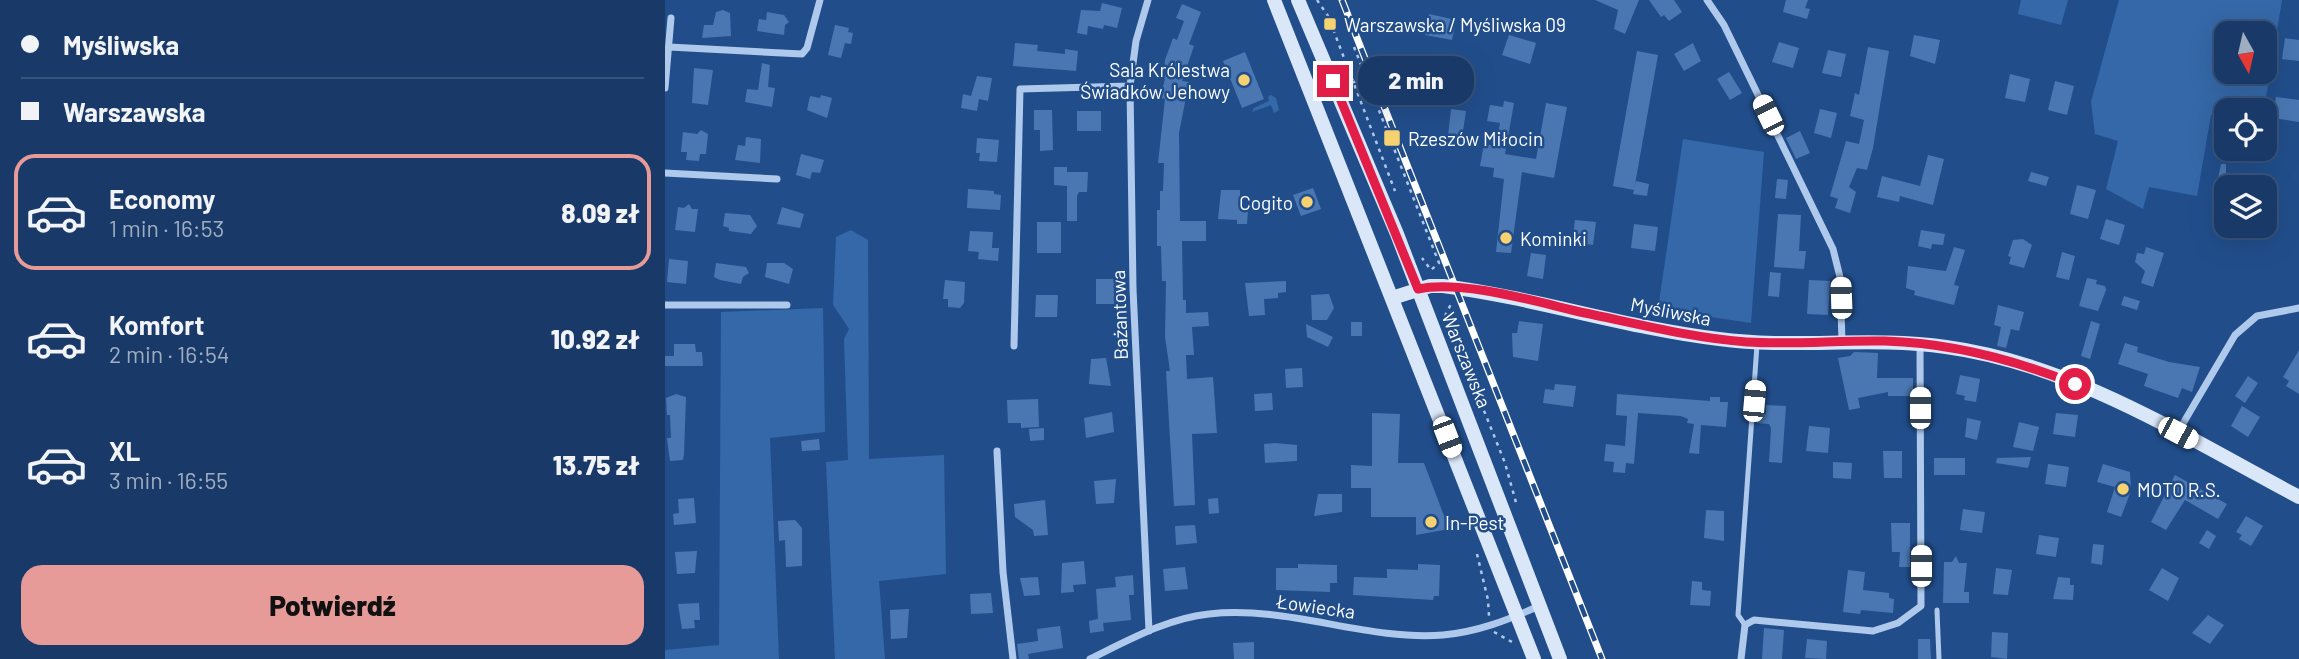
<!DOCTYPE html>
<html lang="pl">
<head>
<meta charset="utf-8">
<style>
	body { margin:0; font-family:Barlow,sans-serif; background:#264571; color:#f1f3f6; height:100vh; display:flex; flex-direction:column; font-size:26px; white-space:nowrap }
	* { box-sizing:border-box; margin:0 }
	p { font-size:23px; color:#9fadc0 }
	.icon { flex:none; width:38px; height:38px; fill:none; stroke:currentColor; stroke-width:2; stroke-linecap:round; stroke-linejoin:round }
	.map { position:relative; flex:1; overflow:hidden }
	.sheet { display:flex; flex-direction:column; background:#193a68; width:665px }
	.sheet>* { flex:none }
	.top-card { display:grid; align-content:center; height:154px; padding:0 21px; background:#193a68 }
	.needle { width:46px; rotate:172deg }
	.fabs { position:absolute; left:1549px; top:21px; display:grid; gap:14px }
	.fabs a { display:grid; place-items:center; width:63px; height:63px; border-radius:14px; background:#193a68; box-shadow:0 7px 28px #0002,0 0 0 2px #37547c; font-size:35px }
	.end { position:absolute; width:32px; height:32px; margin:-16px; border:9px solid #e11d48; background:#fff; box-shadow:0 0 0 4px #fff }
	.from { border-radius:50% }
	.bubble { position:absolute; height:49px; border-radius:21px; background:#193a68; box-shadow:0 7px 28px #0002,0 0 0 2px #37547c; font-size:23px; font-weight:800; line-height:49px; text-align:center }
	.car { position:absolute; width:21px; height:42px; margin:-21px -10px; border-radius:9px; box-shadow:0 0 5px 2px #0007; background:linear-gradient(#fff 24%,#345 0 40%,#fff 0 76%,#345 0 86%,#fff 0) }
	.top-card b { display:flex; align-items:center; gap:24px; height:66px; font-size:26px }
	.top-card b+b { border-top:2px solid #37547c }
	.top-card i { width:18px; height:18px; background:#f1f3f6 }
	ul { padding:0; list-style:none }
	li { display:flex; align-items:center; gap:21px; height:116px; margin:0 14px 10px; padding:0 7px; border:4px solid transparent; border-radius:21px }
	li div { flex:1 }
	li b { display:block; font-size:26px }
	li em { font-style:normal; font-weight:800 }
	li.active { border-color:#e69b98 }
	li>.icon { width:63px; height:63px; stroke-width:1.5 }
	.cta { display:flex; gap:14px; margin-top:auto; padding:14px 21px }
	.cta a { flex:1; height:80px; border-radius:21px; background:#e69b98; color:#111; font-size:28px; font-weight:800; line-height:80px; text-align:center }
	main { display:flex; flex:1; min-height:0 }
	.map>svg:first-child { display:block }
	.green { fill:#3568a8; fill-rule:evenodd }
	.building { fill:#4a77b2 }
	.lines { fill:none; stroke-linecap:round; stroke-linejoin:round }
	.path { stroke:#aec9eb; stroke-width:2.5; stroke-dasharray:3.5 5; stroke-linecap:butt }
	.lane { stroke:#aec9eb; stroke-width:5 }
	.street { stroke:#aec9eb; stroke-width:7 }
	.secondary { stroke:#dae7f8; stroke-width:14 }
	.rail-casing { stroke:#fff; stroke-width:7 }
	.rail { stroke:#214e8b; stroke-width:4.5; stroke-dasharray:13; stroke-linecap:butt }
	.route { stroke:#e11d48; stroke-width:9 }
	.poi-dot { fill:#f7d270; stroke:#214e8b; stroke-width:2.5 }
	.labels { text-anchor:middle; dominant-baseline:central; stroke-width:5; stroke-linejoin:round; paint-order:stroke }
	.poi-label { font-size:19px; fill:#fff; stroke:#214e8b; text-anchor:start }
	.street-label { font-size:19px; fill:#fff; stroke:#214e8b }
</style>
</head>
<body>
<main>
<section class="sheet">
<div class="top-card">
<b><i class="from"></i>Myśliwska</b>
<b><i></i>Warszawska</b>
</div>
<ul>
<li class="active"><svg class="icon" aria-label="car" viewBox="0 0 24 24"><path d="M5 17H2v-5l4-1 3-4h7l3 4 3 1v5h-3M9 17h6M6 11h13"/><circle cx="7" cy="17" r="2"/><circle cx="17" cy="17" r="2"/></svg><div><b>Economy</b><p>1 min · 16:53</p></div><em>8.09 zł</em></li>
<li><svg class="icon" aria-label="car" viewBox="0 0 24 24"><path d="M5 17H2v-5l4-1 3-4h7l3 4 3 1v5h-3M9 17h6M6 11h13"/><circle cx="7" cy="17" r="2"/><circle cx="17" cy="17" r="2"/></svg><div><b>Komfort</b><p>2 min · 16:54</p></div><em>10.92 zł</em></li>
<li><svg class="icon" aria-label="car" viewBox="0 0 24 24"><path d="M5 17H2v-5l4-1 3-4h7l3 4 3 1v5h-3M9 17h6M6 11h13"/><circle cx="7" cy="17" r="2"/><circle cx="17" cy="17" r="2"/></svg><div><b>XL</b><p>3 min · 16:55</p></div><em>13.75 zł</em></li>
</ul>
<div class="cta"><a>Potwierdź</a></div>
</section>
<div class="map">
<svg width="1634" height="659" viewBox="0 0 1634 659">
	<rect width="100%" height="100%" fill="#214e8b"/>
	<path class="green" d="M1356,0H1403L1396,25L1353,14Z
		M1454,0H1617L1599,110H1561V117L1546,115L1532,196L1484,187L1478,209L1441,189L1453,141L1430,134L1426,102ZM1561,33H1600V72H1561Z
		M606,95L611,98L614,110L609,113L606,105L587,112L589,108L604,101L603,96Z
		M1018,139L1099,152L1086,323L993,309Z
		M186,230L203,240L204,459L279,455L281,574L214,581L220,659H170L161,462L183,460L179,339L184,329L168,305L171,237Z
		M158,308L160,432L105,438L114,659H0V650L54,645L56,312Z"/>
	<path class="building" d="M930,0H974L960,34L949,29L953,10Z
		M984,0H1009L1017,12L1004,21L999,15L996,17Z
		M1121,0H1143L1140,8L1145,9L1142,19L1118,12Z
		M437,3L457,8L452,28L439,25L438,29L423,26L422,35L412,33L416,10L435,11Z
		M517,4L536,12L524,44L529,46L517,81L524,82L514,133L515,221H541V241H517L518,300H521V313L543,312L544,326L527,327L529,355H521L522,379L548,377L552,433L527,434L530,505L509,506L501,371H505L500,337L501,281H497L496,246H492V210H495V191H498L499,163H493L500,99L495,98L500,79L498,78L500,60L508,38L512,40L519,21L511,18Z
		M58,10L65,13L66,36L37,38L39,25H48L51,12Z
		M102,12L119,15L124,22L120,25L119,35L92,31L94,19L101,20Z
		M764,14L791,20L787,40L760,35Z
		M170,25L184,28L183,32L188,33L186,44L180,43L176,58L163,55Z
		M844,35L871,43L865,64L837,55Z
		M1249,35L1275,40L1270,64L1245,56Z
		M1620,38L1634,40V61L1617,59Z
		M1114,42L1134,48L1128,68L1107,62Z
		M350,43L373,45L372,51L400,54V49L413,51L411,71L348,66Z
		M1028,43L1036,61L1019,71L1009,54Z
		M1203,47L1224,51L1208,148L1202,170L1192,168L1184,187L1191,192L1185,213L1170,208L1173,199L1165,196L1181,141L1194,144L1199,120L1185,116L1190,93L1194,95Z
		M1163,50L1181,54L1176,77L1157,73Z
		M972,51L993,55L969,190L948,186Z
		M580,52L599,99L577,108L558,61Z
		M97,63L105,65L103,87L110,88L107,107L80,102L82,89L93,90Z
		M29,68L48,70L43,105L27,103Z
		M1064,72L1077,93L1065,100L1052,79Z
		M1345,74L1365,79L1360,102L1340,98Z
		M312,76L327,78L323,101L314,99L312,111L296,108L298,94L306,96Z
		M1390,81L1409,86L1402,115L1383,110Z
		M156,95L167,98L162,118L142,110L145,96L155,98Z
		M1611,97L1634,100V122L1608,118Z
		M839,101L849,103L840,154L871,159L881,103L902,107L889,178L857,172L846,253L831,252L839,179L828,177L829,168L815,166L819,144L831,146L835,123L822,121L825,105L838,107Z
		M786,109L801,111L797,138L783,136Z
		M1155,109L1172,113L1166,138L1149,133Z
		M369,110H387L388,150L375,151V130H369Z
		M412,111H436V131H412Z
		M36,130L43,134L41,154H35L34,161L21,160L22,152H16L18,132L32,134Z
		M1135,131L1145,153L1131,159L1121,138Z
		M81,137L96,139L95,163L70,160L73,145L80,146Z
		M312,138L334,140L332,162L314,161L315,153H311Z
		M136,154L159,160L155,173L147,172L145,179L131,175Z
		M1263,155L1279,159L1268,205L1235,196L1234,202L1212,197L1217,176L1255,186Z
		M1556,164H1561V200L1549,198Z
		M389,167H402V172H423L422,192H414L412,196V221H402V186L389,185Z
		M1366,172L1384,177L1381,186L1363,181Z
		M1112,179L1123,180L1121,199L1110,198Z
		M971,181L984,184L982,196L968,194Z
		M1412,185L1431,190L1423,219L1405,214Z
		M648,188L656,209L636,216L628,195Z
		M303,189L329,191V194L336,195L335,210L302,208Z
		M556,190H575V211H583L582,224H572V220L553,219Z
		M24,204L27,209H33L30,232L10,230L13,207L19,208Z
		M117,207L139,214L135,228L112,224Z
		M60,213L85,215L92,226L86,234L64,231V228L58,226Z
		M1113,214L1136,215L1134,251H1141L1139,269L1109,267Z
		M1441,219L1460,225L1454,245L1435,239Z
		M910,220L931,222L928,245L907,242Z
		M372,222H396V253H372Z
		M969,224L993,227L990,251L966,248Z
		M1589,226H1605L1603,238L1588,236Z
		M1256,230L1280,234L1278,245L1267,244L1266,249L1253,246Z
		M305,231L328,232L327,248H334L333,261L313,259L314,252L303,251Z
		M1358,239L1367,245L1359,268L1344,264L1346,257L1343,256L1348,240Z
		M1289,247L1300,250L1289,285L1294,286L1289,305L1249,295L1250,291L1241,288L1243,266L1281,271Z
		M1481,247L1499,253L1488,287L1476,283L1480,271L1470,262L1472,253L1479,254Z
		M1397,252L1410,256L1404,280L1391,277Z
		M866,253L881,255L878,279L862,276Z
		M4,259L23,261L21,284L2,282Z
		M51,263L81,267L84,273L78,277L76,284L55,280L49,277Z
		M102,263H119L128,269L124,284L100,277Z
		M1105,272L1116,273L1114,297L1103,296Z
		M1422,278L1432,280L1431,284L1440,286L1441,290L1433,311L1414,306Z
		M431,279H449V304H431Z
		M280,280L300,282L299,303L295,308L283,307V299H278Z
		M1144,280L1165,281L1163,315L1142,314Z
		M621,281V292L613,293V298L599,299L600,315L584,316L580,283Z
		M664,294L669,308L662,320H647L646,295Z
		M371,295H393L392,317H370Z
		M1459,296L1475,301L1472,310L1456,305Z
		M1333,305L1359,312L1354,331L1346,329L1341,348L1332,346L1336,327L1329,325Z
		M854,321L878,324L873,361L848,357L847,333H852Z
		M1426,321L1435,324L1425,359L1416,356Z
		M686,322H697V336H686Z
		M641,324L668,337L663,347L642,337Z
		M1460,343L1473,347L1472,352L1504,362L1535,367L1527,392L1517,388L1513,398L1479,386L1483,374L1453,364Z
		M9,344H30L31,352H37L38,366H0V356H9Z
		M1634,350V394L1621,386L1624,381L1618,377Z
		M1189,352L1213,353L1212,378H1248V396H1223V392L1193,398L1195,408L1184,410L1173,358L1185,356Z
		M441,358L446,386L424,384L426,359Z
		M637,368L638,387L621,388L620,369Z
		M1295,375L1315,379L1311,402L1299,400L1300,396L1291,394Z
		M1583,376L1593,383L1580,403L1570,396Z
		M890,384L911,386L908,407L878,403L880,389L889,390Z
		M607,393L608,410L590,411L589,394Z
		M11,394L21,397L19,454L18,460L5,461L2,438H6L5,415H2L1,398Z
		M952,394L1045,401V397H1055V402H1063L1061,427L1036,425L1034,454L1024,453L1029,424L1022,423L1023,419L1016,416L973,413L969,464L961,463L960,473L948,472L949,462L939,461L941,444L960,446L962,416L951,415Z
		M373,399L374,427L356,428V423H343L342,400Z
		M1101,405L1121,406L1117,463L1104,462L1106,428L1104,424L1092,423V414H1101Z
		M1577,406L1595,417L1583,437L1566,426Z
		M447,412L449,432L421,438L419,418Z
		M707,413L735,414L733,463H759L784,529L751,535V517H706V488H686V465L707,466Z
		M1391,413L1413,415L1410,437L1388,434Z
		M1302,418L1316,421L1312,440L1300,437Z
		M1354,422L1374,427L1368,451L1348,447Z
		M1144,426L1165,428L1163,453L1141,451Z
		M379,428V440L365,441L364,429Z
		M154,439L155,450L137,451L136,441Z
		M610,443L632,445V461L600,463L599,444Z
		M1218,451H1237V478H1219Z
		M1366,457L1363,468L1331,463L1332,458Z
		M1269,458H1300V475H1269Z
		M1168,462L1187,463L1186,479L1168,478Z
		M1383,464L1404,467L1401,487L1380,484Z
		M1438,464L1465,472L1466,491L1456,517L1442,512L1450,487L1432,482Z
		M1510,475L1562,504L1553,519L1520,500L1501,530L1486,522Z
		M451,479L449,503L431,504L429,481Z
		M653,494H677V512L649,516Z
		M29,498L31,523L9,525L8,514L14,513L13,499Z
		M553,498L554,513L544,514L543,499Z
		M380,500L383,535L369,536L368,530L350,517L349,504Z
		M1298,509L1320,512L1317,533L1295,530Z
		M1041,510L1059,511V541L1039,538Z
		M1581,516L1598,526L1586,546L1574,539L1577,535L1571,532Z
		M130,520L137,528V566L121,567L120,540L114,541L113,521Z
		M1226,523H1245V567H1234L1235,552H1227Z
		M530,525L532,543L511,545L510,526Z
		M1542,530L1551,536L1544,549L1534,543Z
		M1374,535L1394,538L1391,557L1371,554Z
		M1428,544L1439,545L1437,565L1426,563Z
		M32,551L30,573L12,574L10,552Z
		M1291,556L1294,563H1302L1299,592H1304V603H1278L1279,562H1287Z
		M419,561L421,584L408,585L409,592L396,593L397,563Z
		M633,564L672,565V583H665V592L611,590V568H633Z
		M753,564L775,565L774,596H769L768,600L688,595L689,577L722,578V569L753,570Z
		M520,567L523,589L500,591L498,569Z
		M1331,568L1347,570L1343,595L1328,594Z
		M1497,568L1514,578L1503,601L1484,590Z
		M1183,570L1200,572L1198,590L1224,593V598L1229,599L1228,613L1196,610L1195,614L1178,612Z
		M468,575L469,595H464L466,620L438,623L439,631L425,633L424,621L433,619L431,589L451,587L450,577Z
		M373,577L375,595L359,596L355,578Z
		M1393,577L1405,578V585H1409L1408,600L1388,599Z
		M1027,581L1037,582V590L1046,591L1045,606L1025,605Z
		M326,593L328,613L306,614L305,594Z
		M34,603L35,620H29L30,628L17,629L13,604Z
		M244,609L242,638L226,639L225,610Z
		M1543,615L1559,625L1545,644L1527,633Z
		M395,626L398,648L363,654L364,659H354L352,644L373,641L372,629Z
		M1099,628L1119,630L1117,659H1097Z
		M1327,632L1343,633L1342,659L1326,657Z
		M1142,639L1162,641L1161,659L1140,658Z
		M1253,639H1265L1266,659H1253Z
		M589,642V659H569L568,643Z"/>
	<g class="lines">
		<path class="path" d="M652,0L663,16L730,191
			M689,47L774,263L766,270L757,258
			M687,83L691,81L696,92L706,88
			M780,316L786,304
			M781,316L840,463L852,506
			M812,554L823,600L824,616
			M829,632L847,642"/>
		<path class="lane" d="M1272,610L1274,659
			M1080,625L1073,615L1092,345"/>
		<path class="street" d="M483,0L471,41L465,86L468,289L484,631
			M1042,0L1059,25L1168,249L1175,277L1177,342
			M4,47L137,54L142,48L155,0
			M0,88L6,18
			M0,173L112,179
			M0,305H122
			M349,346L355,89L465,86
			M1513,432L1570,335L1592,316L1634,308
			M332,451L338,572L348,659
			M425,659C462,641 503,618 544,614C623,605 700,641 778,635C812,632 843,620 874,606
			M1076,659L1080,625L1089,620L1208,631L1233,623L1256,606L1255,345"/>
		<path class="secondary" d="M609,0L869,659
			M633,0L732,234L895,659
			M727,298L765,286H778C871,298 961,328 1054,339C1129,349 1205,336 1281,347C1408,364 1522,438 1634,497"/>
		<g class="rail-casing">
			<path id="rail" d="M677,0L937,659"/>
		</g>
		<use href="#rail" class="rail"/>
	</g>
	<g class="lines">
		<path class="route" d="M668,81L753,289C797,279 875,303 920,313C973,324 1028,338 1082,342C1128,345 1174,340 1220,341C1287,343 1348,359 1410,384"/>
	</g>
	<g class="poi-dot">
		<rect x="658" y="17" width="14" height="14" rx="3.5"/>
		<circle cx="579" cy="80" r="7"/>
		<rect x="718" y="129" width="18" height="18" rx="3.5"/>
		<circle cx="642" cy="202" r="7"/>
		<circle cx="841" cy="238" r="7"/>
		<circle cx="1458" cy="489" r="7"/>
		<circle cx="766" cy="522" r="7"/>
	</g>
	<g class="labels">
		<g class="poi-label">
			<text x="679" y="24">Warszawska / Myśliwska 09</text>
			<text x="565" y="69" text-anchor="end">Sala Królestwa<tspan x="565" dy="22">Świadków Jehowy</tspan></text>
			<text x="743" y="138">Rzeszów Miłocin</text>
			<text x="628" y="202" text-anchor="end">Cogito</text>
			<text x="855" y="238">Kominki</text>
			<text x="1472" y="489">MOTO R.S.</text>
			<text x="780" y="522">In-Pest</text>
		</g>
		<g class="street-label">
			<text transform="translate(1006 311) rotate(11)">Myśliwska</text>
			<text transform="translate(454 315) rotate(-92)">Bażantowa</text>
			<text transform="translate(802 360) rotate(68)">Warszawska</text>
			<text transform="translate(651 606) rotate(8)">Łowiecka</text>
		</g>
	</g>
</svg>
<div class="fabs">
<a><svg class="needle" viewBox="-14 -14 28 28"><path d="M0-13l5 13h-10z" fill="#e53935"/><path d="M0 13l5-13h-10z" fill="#9fadc0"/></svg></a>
<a><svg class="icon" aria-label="locate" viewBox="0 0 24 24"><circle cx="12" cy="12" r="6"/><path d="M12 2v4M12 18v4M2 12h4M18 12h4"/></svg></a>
<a><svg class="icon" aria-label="layers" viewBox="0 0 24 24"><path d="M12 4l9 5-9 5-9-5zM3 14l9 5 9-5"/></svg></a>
</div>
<i class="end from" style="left:1410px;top:384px"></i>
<i class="end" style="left:668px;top:81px"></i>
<div class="bubble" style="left:693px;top:56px;width:116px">2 min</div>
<i class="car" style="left:1103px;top:115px;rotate:334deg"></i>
<i class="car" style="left:1176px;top:298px;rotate:358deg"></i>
<i class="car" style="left:1089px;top:401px;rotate:5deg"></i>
<i class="car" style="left:1255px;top:408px;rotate:0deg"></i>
<i class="car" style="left:1513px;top:433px;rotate:118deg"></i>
<i class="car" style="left:782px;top:437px;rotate:159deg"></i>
<i class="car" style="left:1256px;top:566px;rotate:0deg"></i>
</div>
</main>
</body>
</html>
